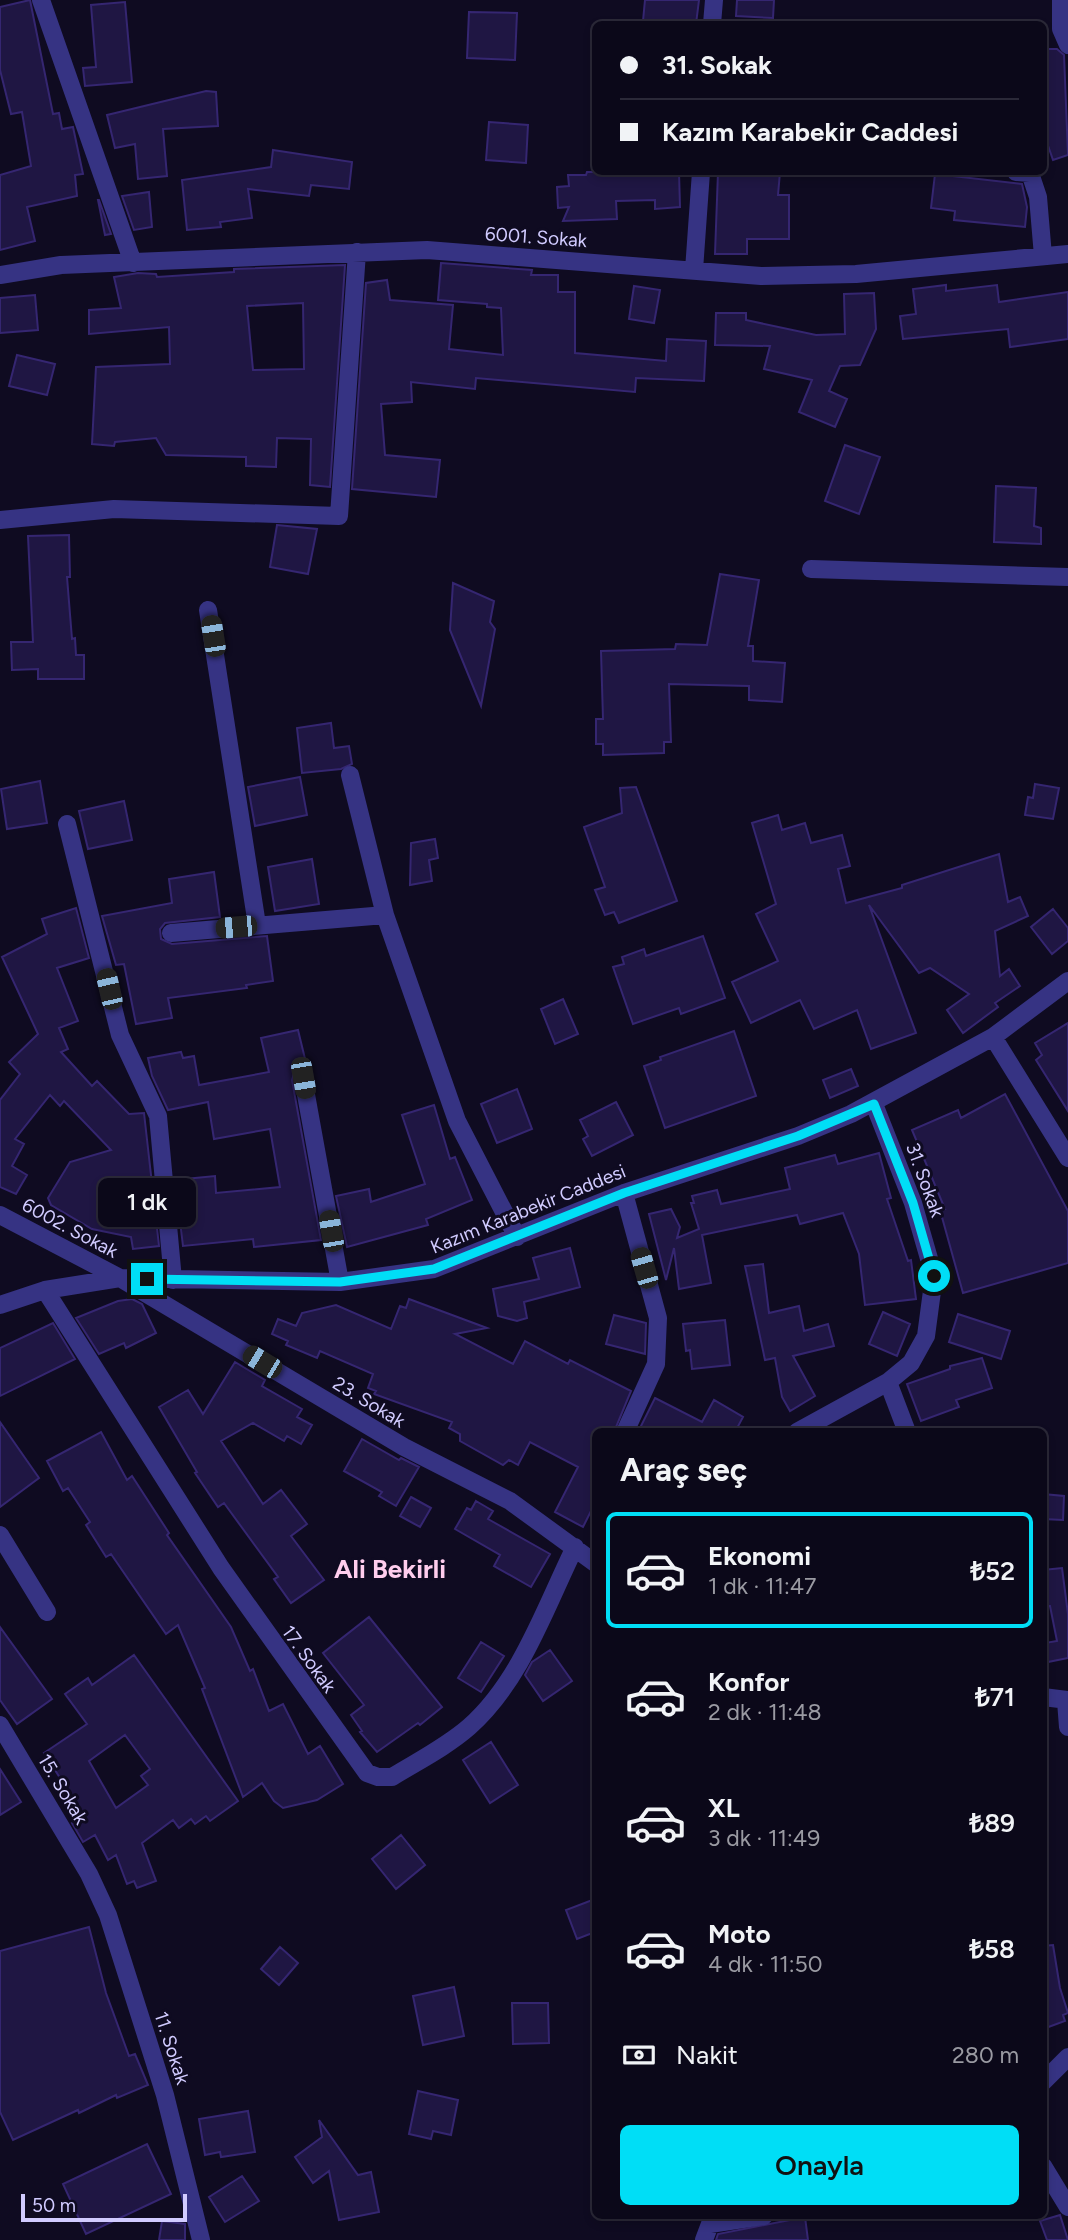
<!DOCTYPE html>
<html lang="tr">
<head>
<meta charset="utf-8">
<style>
	body { margin:0; font-family:Figtree,sans-serif; background:#141122; color:#f1f3f6; height:100vh; display:flex; flex-direction:column; font-size:26px; white-space:nowrap }
	* { box-sizing:border-box; margin:0 }
	p { font-size:23px; color:#9a9aa2 }
	.icon { flex:none; width:38px; height:38px; fill:none; stroke:currentColor; stroke-width:2; stroke-linecap:round; stroke-linejoin:round }
	.map { position:relative; flex:1; overflow:hidden }
	.details { position:absolute; left:592px; top:1428px; width:455px; height:791px; display:flex; flex-direction:column; background:#0b0819; border-radius:10px; box-shadow:0 4px 10px #0003,0 0 0 2px #2b2938 }
	.details>* { flex:none }
	.banner { position:absolute; left:592px; top:21px; width:455px; height:154px; border-radius:10px; box-shadow:0 4px 10px #0003,0 0 0 2px #2b2938; display:grid; align-content:center; height:154px; padding:0 28px; background:#0b0819 }
	.scale { position:absolute; left:21px; bottom:18px; width:166px; box-sizing:border-box; padding-left:7px; border:4px solid #d1cbff; border-top:0; font-size:19px; line-height:24px; white-space:nowrap; color:#d1cbff; -webkit-text-stroke:5px #0f0b21; paint-order:stroke }
	.end { position:absolute; width:32px; height:32px; margin:-16px; border:9px solid #00def6; background:#111; box-shadow:0 0 0 4px #111 }
	.from { border-radius:50% }
	.bubble { position:absolute; height:49px; border-radius:10px; background:#0b0819; box-shadow:0 4px 10px #0003,0 0 0 2px #2b2938; font-size:23px; font-weight:600; line-height:49px; text-align:center }
	.car { position:absolute; width:21px; height:42px; margin:-21px -10px; border-radius:9px; box-shadow:0 0 5px 2px #0007; background:linear-gradient(#222 24%,#8ab4d8 0 40%,#222 0 76%,#8ab4d8 0 86%,#222 0) }
	.banner b { display:flex; align-items:center; gap:24px; height:66px; font-size:26px }
	.banner b+b { border-top:2px solid #2b2938 }
	.banner i { width:18px; height:18px; background:#f1f3f6 }
	ul { padding:0; list-style:none }
	li { display:flex; align-items:center; gap:21px; height:116px; margin:0 14px 10px; padding:0 14px; border:4px solid transparent; border-radius:10px }
	li div { flex:1 }
	li b { display:block; font-size:26px }
	li em { font-style:normal; font-weight:600 }
	li.active { border-color:#00def6 }
	li>.icon { width:63px; height:63px; stroke-width:1.5 }
	h2 { padding:0 28px; font-size:32px; line-height:84px }
	.pay { display:flex; align-items:center; gap:18px; height:77px; padding:0 28px; font-size:26px }
	.pay p { margin-inline-start:auto }
	.primary-button { display:flex; gap:14px; margin-top:auto; padding:14px 28px }
	.primary-button a { flex:1; height:80px; border-radius:10px; background:#00def6; color:#111; font-size:28px; font-weight:600; line-height:80px; text-align:center }
	.map>svg:first-child { display:block }
	.building { fill:#1f1643; stroke:#352671; stroke-width:2; fill-rule:evenodd }
	.lines { fill:none; stroke-linecap:round; stroke-linejoin:round }
	.minor { stroke:#363383; stroke-width:18 }
	.route { stroke:#00def6; stroke-width:9 }
	.labels { text-anchor:middle; dominant-baseline:central; stroke-width:6; stroke-linejoin:round; paint-order:stroke }
	.street-label { font-size:19px; fill:#d1cbff; stroke:#0f0b21 }
	.district-label { font-size:26px; font-weight:bold; fill:#ffcded; stroke:#0f0b21 }
</style>
</head>
<body>
<div class="map">
<svg width="1068" height="2240" viewBox="0 0 1068 2240">
	<rect width="100%" height="100%" fill="#0f0b21"/>
	<path class="building" d="M30,0L53,114L59,113L62,129L73,127L83,174L75,175L77,196L27,207L35,241L0,250V175L31,166L22,112L11,114L0,70V7Z
		M645,0H699L696,24L643,21Z
		M737,0H774L773,18L736,16Z
		M125,2L132,82L85,86L83,68L96,67L91,5Z
		M469,12L517,13L515,60L467,58Z
		M1043,49H1057L1064,55L1068,155L1053,160L1043,131Z
		M206,91L216,92L218,126L163,129L167,176L138,179L135,144L115,148L107,115Z
		M489,122L528,125L526,163L486,160Z
		M273,150L352,162L349,189L311,185L309,196L248,189L252,218L220,222L221,227L187,230L182,180L271,167Z
		M587,172H679L680,207L655,209V200L616,201L617,219L563,221L569,207L558,208L557,187L569,186L568,175H586Z
		M718,172H780L778,195H789V239H747V254H715Z
		M935,174L1022,184L1027,207L1025,227L954,220L955,211L931,208Z
		M149,192L152,227L134,230L122,196Z
		M98,200H99L111,234L105,235Z
		M441,263L532,270L531,275H558V292H575V353L666,361L667,339L706,341L704,381L636,378L635,392L476,378L475,389L411,382L412,402L381,404L385,455L440,460L436,497L352,489L366,283L387,280L390,300L453,305L449,349L503,355L501,308L487,307V304L438,300Z
		M345,265L330,487L310,485L311,439L277,438L276,467L246,466V457L166,455L156,438L115,442L114,446L92,444L96,367L170,364L169,327L89,334V310L121,308L114,277L138,273L156,274L157,277L234,272V269ZM303,303L304,369L253,370L247,306Z
		M946,285V291L997,285L999,302L1068,292V339L1010,347L1008,329L903,339L900,316L916,314L913,289Z
		M634,286L660,290L654,323L629,319Z
		M874,293L876,329L860,365L840,366L829,391L847,399L835,427L799,412L812,380L764,369L770,346L715,345L716,313H746V320L816,335L845,334L844,294Z
		M35,295L38,330L0,333V298Z
		M17,355L55,364L47,395L9,386Z
		M845,445L880,457L859,514L825,501Z
		M996,486L1036,488L1034,526L1041,528V544L994,542Z
		M277,525L317,529L308,574L270,567Z
		M69,535L70,577H67L72,639L75,638L76,655H84V679H38V669L12,670L11,642H33L28,536Z
		M720,574L759,580L748,646H753V661L785,663L782,702L749,700V686L669,684L671,742H664V753L603,755V744H596V719H603L601,651L675,649L676,644L707,645Z
		M453,583L494,601L490,622L495,629L481,706L450,630Z
		M331,723L334,748L349,746L352,764L341,769L302,773L297,728Z
		M300,777L307,815L255,826L248,787Z
		M40,781L47,823L7,829L1,789Z
		M1035,784L1059,788L1053,819L1025,815L1028,797L1033,798Z
		M636,787L677,901L619,923L614,912L605,915L595,890L605,887L584,827L622,813L620,788Z
		M124,801L132,840L88,849L79,811Z
		M778,815L782,830L805,823L811,843L842,835L850,866L838,869L846,903L902,888V885L999,854L1008,902L1020,897L1028,916L995,931L1000,976L1009,969L1020,986L995,1003L998,1007L963,1033L947,1010L969,994L930,968L919,973L869,905L916,1033L871,1049L857,1010L814,1029L800,1000L751,1023L732,982L778,961L756,914L776,904L752,823Z
		M435,839L438,858L429,860L432,881L410,885L411,843Z
		M312,859L319,904L275,911L268,867Z
		M214,872L220,917L165,923L160,929L161,939L172,944L267,936L273,981L246,985L247,988L168,998L172,1018L136,1024L124,964L116,965L102,916L172,903L169,879Z
		M76,908L89,958L57,968L78,1021L59,1028L68,1049L61,1052L92,1086L97,1081L129,1114L144,1113L159,1246L133,1249L131,1237L92,1229L51,1205L48,1198L70,1162L111,1150L64,1101L60,1106L50,1095L15,1139L24,1144L12,1166L27,1175L16,1194L0,1187V1100L20,1074L9,1062L38,1034L2,957L47,934L42,919Z
		M1053,909L1068,928V941L1052,954L1031,927Z
		M703,936L725,998L681,1014L679,1008L633,1024L613,967L624,964L622,957L644,949L646,956Z
		M563,999L578,1034L555,1044L541,1009Z
		M1068,1023V1111L1036,1060L1042,1055L1035,1043Z
		M298,1030L307,1067L295,1070L292,1080L321,1240L254,1247L253,1239L183,1246L175,1180L215,1176L216,1193L280,1187L270,1129L214,1139L208,1102L168,1110L152,1076L148,1058L181,1052L183,1058L194,1056L199,1085L269,1072L261,1038Z
		M734,1031L756,1096L665,1128L644,1066L661,1060L660,1057Z
		M851,1069L858,1086L830,1098L823,1080Z
		M517,1089L532,1129L497,1143L481,1104Z
		M1005,1094L1068,1211V1263L963,1293L940,1210L945,1209L912,1130L958,1110L961,1118Z
		M616,1102L633,1135L592,1156L583,1139L588,1136L580,1120Z
		M434,1105L450,1159L455,1157L472,1200L426,1219L428,1225L347,1247L336,1196L369,1189L371,1202L425,1184L402,1115Z
		M879,1153L891,1198L887,1199L908,1261L911,1260L916,1299L865,1305L859,1254L843,1213L800,1224L797,1215L702,1235L711,1283L679,1289L674,1248L666,1280L649,1214L671,1209L680,1227L677,1238L699,1229L691,1203H694L692,1196L717,1190L721,1204L790,1189L785,1168L835,1155L838,1164Z
		M570,1248L580,1287L524,1302L527,1318L517,1321L498,1316L493,1289L539,1279L533,1258Z
		M763,1264L769,1313L799,1306L804,1331L828,1324L834,1346L793,1356L815,1396L790,1411L782,1397L775,1358L765,1360L745,1266Z
		M132,1299L142,1304L156,1333L126,1348L124,1343L99,1354L76,1318L118,1301Z
		M409,1299L487,1328L455,1334L513,1364L525,1341L568,1364L570,1360L631,1391L614,1432H595V1503L583,1527L555,1512L578,1467L530,1442L518,1465L509,1460L503,1465L460,1441V1434L449,1428L452,1422L374,1394L376,1391L368,1388L373,1374L320,1351L317,1358L286,1345L288,1341L272,1334L278,1319L296,1326L302,1313L336,1305L391,1329L400,1306L406,1308Z
		M883,1312L910,1324L897,1356L869,1344Z
		M958,1314L1010,1331L1001,1359L949,1342Z
		M614,1315L646,1323L645,1354L606,1344Z
		M725,1320L730,1365L692,1369L690,1350L686,1351L683,1324Z
		M53,1323L75,1359L0,1396V1348Z
		M982,1358L992,1388L956,1400L959,1407L921,1421L907,1384L950,1369V1366Z
		M235,1362L265,1380L262,1386L302,1409L297,1417L312,1425L301,1444L287,1436L284,1441L253,1423L221,1441L263,1504L281,1490L307,1524L291,1536L324,1580L291,1603L274,1579L278,1577L224,1503L218,1507L195,1473L197,1472L159,1407L188,1390L203,1414Z
		M655,1398L702,1422L714,1400L743,1417L735,1432H638Z
		M0,1422L39,1478L0,1507Z
		M101,1432L127,1480L132,1476L169,1533L167,1535L231,1627L250,1671L253,1669L269,1711L283,1704L308,1754L320,1746L343,1784L317,1800L283,1808L274,1801L262,1783L243,1797L202,1689L205,1688L178,1625L166,1634L111,1554L106,1557L86,1525L90,1522L68,1488L63,1491L47,1461Z
		M362,1439L399,1460L401,1458L419,1467L396,1506L379,1496L382,1492L344,1471Z
		M1043,1494L1064,1496L1063,1520L1043,1519Z
		M411,1497L431,1508L420,1527L400,1516Z
		M476,1501L493,1511L488,1519L550,1554L531,1587L494,1566L500,1555L455,1529L467,1508L471,1510Z
		M1062,1568L1068,1614V1658L1048,1662L1045,1643L1057,1641L1050,1606H1046L1043,1570Z
		M369,1617L442,1707L420,1725L418,1723L377,1752L360,1732L362,1731L351,1715L364,1705L323,1653Z
		M0,1627L52,1699L17,1724L0,1700Z
		M481,1642L504,1656L481,1692L458,1678Z
		M550,1650L572,1681L543,1701L525,1675L532,1662Z
		M134,1655L238,1801L210,1821L206,1816L195,1824L191,1819L179,1828L173,1820L142,1843L156,1881L137,1888L134,1881L127,1884L116,1855L108,1860L95,1835L83,1842L72,1823L80,1818L62,1781L44,1753L87,1724L65,1694L88,1678L92,1685ZM125,1735L150,1769L141,1776L148,1785L116,1808L89,1761Z
		M491,1742L518,1785L490,1803L463,1760Z
		M0,1769L21,1802L0,1815Z
		M401,1835L425,1865L396,1889L372,1859Z
		M595,1899V1932L577,1939L566,1910Z
		M89,1927L106,1993L129,2056L135,2054L148,2085L117,2098L116,2095L79,2113L78,2110L13,2140L0,2112V1951Z
		M1053,1945L1060,1988L1068,2013L1063,2015L1065,2021L1043,2029V1946Z
		M280,1947L298,1963L279,1985L261,1969Z
		M454,1987L464,2036L423,2045L413,1996Z
		M512,2003H548L549,2043L513,2044Z
		M418,2091L458,2100L451,2135L433,2131L431,2139L409,2134Z
		M248,2111L255,2152L221,2157L220,2152L205,2155L199,2119Z
		M319,2120L358,2175L371,2172L379,2212L339,2220L329,2171L313,2183L295,2157L322,2137Z
		M147,2144L171,2194L86,2234L63,2184Z
		M242,2176L259,2201L225,2222L209,2197Z
		M1060,2215L1068,2240H1047L1040,2221Z
		M805,2217L808,2240H716L718,2234Z
		M162,2221L185,2224V2240H159Z"/>
	<g class="lines">
		<path class="minor" d="M41,0L133,263
			M1061,0V29L1068,45
			M712,24L714,0
			M1016,172L1030,173L1038,197L1043,256
			M694,270L701,172
			M0,275L61,265L427,250L761,276L856,274L1068,254
			M0,520L114,509L339,516L357,252
			M811,569L1068,577
			M208,610L257,925
			M350,775L385,915L457,1121L517,1237
			M67,824L120,1035L158,1116L173,1280
			M171,933L385,915
			M993,1037L1068,1158
			M303,1078L340,1282
			M624,1193L658,1318L656,1364L625,1432
			M0,1215L120,1278L404,1447L510,1501L595,1563
			M45,1290L221,1568L367,1773L378,1777H392C418,1761 446,1747 469,1727C521,1681 545,1608 575,1547
			M0,1305L45,1290L120,1278L340,1282L434,1269L624,1193L798,1136L851,1114L993,1037L1068,981
			M888,1382L907,1432
			M797,1432L888,1382L911,1363L926,1336L934,1276L913,1203L874,1104
			M0,1535L47,1612
			M1043,1697L1068,1700
			M1066,1701L1068,1727
			M0,1725L89,1874L108,1915L165,2095L201,2240
			M1043,2082L1068,2057
			M1043,2166L1068,2207
			M704,2240L710,2224L764,2216"/>
	</g>
	<g class="lines">
		<path class="route" d="M147,1279L340,1282L434,1269L624,1193L798,1136L874,1104L913,1203L934,1276"/>
	</g>
	<g class="labels">
		<g class="street-label">
			<text transform="translate(536 237) rotate(4)">6001. Sokak</text>
			<text transform="translate(925 1180) rotate(70)">31. Sokak</text>
			<text transform="translate(528 1209) rotate(-22)">Kazım Karabekir Caddesi</text>
			<text transform="translate(70 1228) rotate(28)">6002. Sokak</text>
			<text transform="translate(369 1402) rotate(31)">23. Sokak</text>
			<text transform="translate(309 1659) rotate(54)">17. Sokak</text>
			<text transform="translate(63 1789) rotate(59)">15. Sokak</text>
			<text transform="translate(172 2048) rotate(72)">11. Sokak</text>
		</g>
		<g class="district-label">
			<text x="390" y="1569">Ali Bekirli</text>
		</g>
	</g>
</svg>
<div class="scale">50 m</div>
<i class="end from" style="left:934px;top:1276px"></i>
<i class="end" style="left:147px;top:1279px"></i>
<div class="bubble" style="left:98px;top:1178px;width:98px">1 dk</div>
<i class="car" style="left:213px;top:636px;rotate:351deg"></i>
<i class="car" style="left:236px;top:927px;rotate:265deg"></i>
<i class="car" style="left:109px;top:989px;rotate:347deg"></i>
<i class="car" style="left:303px;top:1078px;rotate:170deg"></i>
<i class="car" style="left:331px;top:1231px;rotate:350deg"></i>
<i class="car" style="left:644px;top:1268px;rotate:344deg"></i>
<i class="car" style="left:262px;top:1362px;rotate:301deg"></i>
<div class="banner">
<b><i class="from"></i>31. Sokak</b>
<b><i></i>Kazım Karabekir Caddesi</b>
</div>
<section class="details">
<h2>Araç seç</h2>
<ul>
<li class="active"><svg class="icon" aria-label="car" viewBox="0 0 24 24"><path d="M5 17H2v-5l4-1 3-4h7l3 4 3 1v5h-3M9 17h6M6 11h13"/><circle cx="7" cy="17" r="2"/><circle cx="17" cy="17" r="2"/></svg><div><b>Ekonomi</b><p>1 dk · 11:47</p></div><em>₺52</em></li>
<li><svg class="icon" aria-label="car" viewBox="0 0 24 24"><path d="M5 17H2v-5l4-1 3-4h7l3 4 3 1v5h-3M9 17h6M6 11h13"/><circle cx="7" cy="17" r="2"/><circle cx="17" cy="17" r="2"/></svg><div><b>Konfor</b><p>2 dk · 11:48</p></div><em>₺71</em></li>
<li><svg class="icon" aria-label="car" viewBox="0 0 24 24"><path d="M5 17H2v-5l4-1 3-4h7l3 4 3 1v5h-3M9 17h6M6 11h13"/><circle cx="7" cy="17" r="2"/><circle cx="17" cy="17" r="2"/></svg><div><b>XL</b><p>3 dk · 11:49</p></div><em>₺89</em></li>
<li><svg class="icon" aria-label="car" viewBox="0 0 24 24"><path d="M5 17H2v-5l4-1 3-4h7l3 4 3 1v5h-3M9 17h6M6 11h13"/><circle cx="7" cy="17" r="2"/><circle cx="17" cy="17" r="2"/></svg><div><b>Moto</b><p>4 dk · 11:50</p></div><em>₺58</em></li>
</ul>
<div class="pay"><svg class="icon" aria-label="cash" viewBox="0 0 24 24"><path d="M3 7h18v10H3z"/><circle cx="12" cy="12" r="2"/></svg>Nakit<p>280 m</p></div>
<div class="primary-button"><a>Onayla</a></div>
</section>
</div>
</body>
</html>
